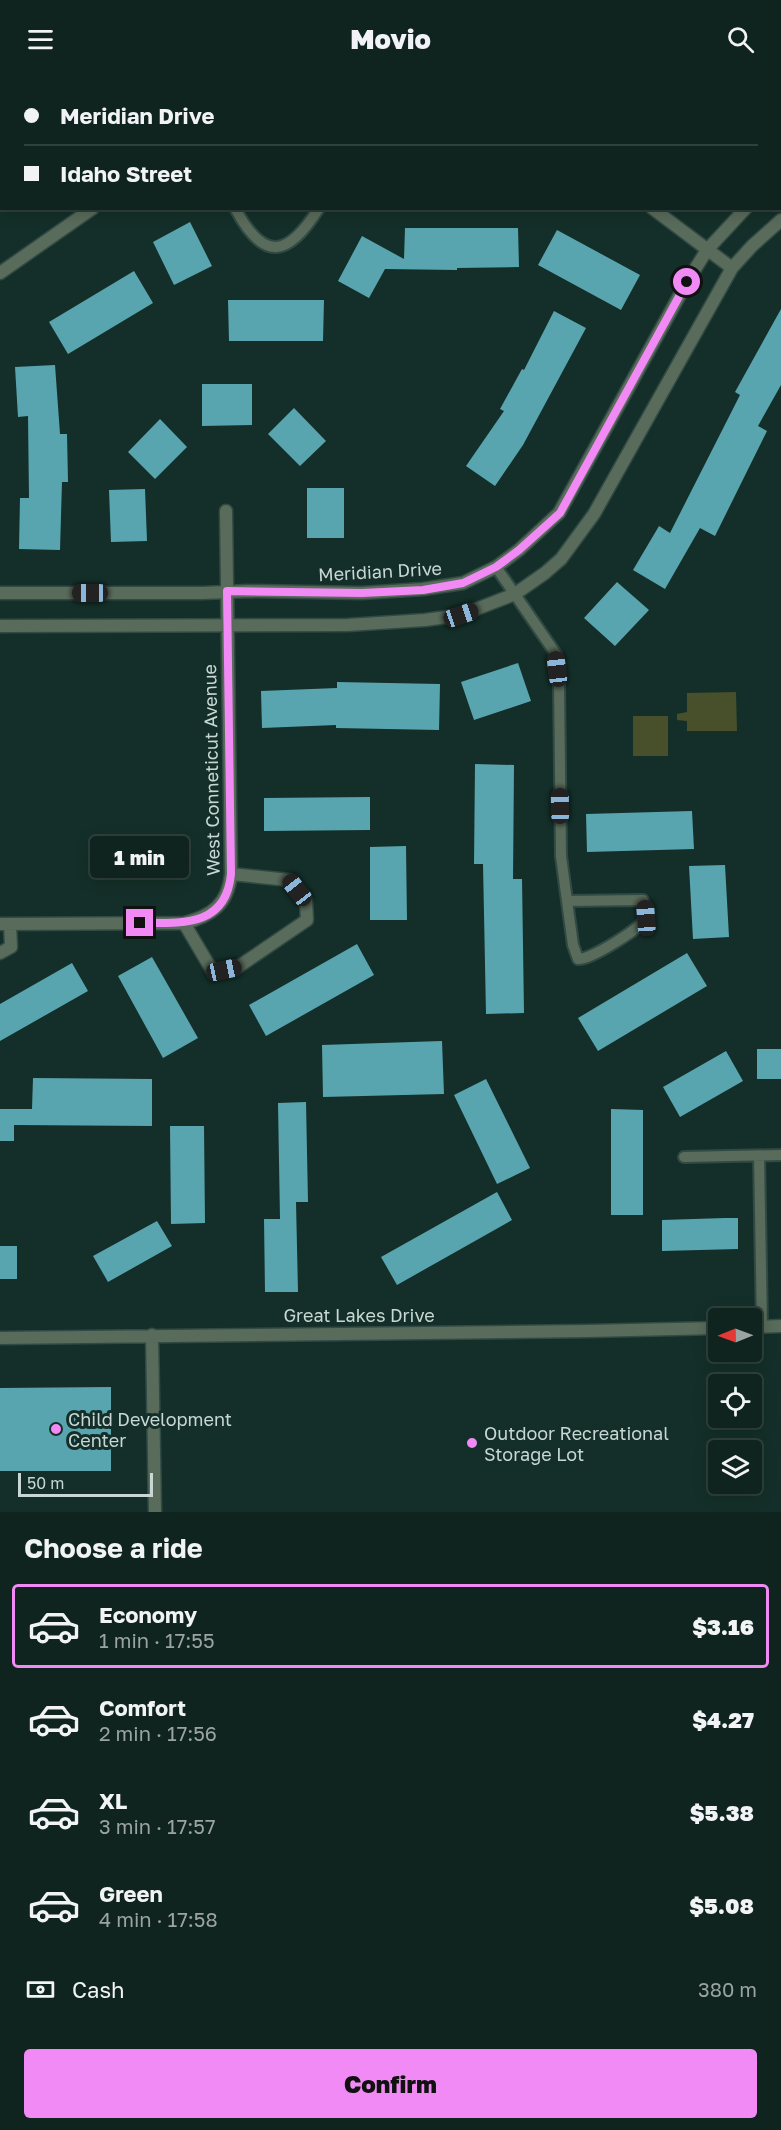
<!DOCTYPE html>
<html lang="en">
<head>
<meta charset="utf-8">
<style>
	body { margin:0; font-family:"Golos Text",sans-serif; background:#182b28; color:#f1f3f6; height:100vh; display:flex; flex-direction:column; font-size:22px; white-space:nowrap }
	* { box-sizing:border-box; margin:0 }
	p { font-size:20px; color:#9ba4a4 }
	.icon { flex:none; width:33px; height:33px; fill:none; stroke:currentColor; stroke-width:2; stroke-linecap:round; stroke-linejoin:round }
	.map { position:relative; height:1434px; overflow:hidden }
	.side { display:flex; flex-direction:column; background:#0f231f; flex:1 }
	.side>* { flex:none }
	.guide { position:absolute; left:0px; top:0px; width:782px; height:132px; box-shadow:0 3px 15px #0003,0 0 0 2px #2f403d; display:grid; align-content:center; height:132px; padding:0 24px; background:#0f231f }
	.needle { width:39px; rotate:269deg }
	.tools { position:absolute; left:708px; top:1230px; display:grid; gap:12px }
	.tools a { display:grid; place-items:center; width:54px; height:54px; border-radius:6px; background:#0f231f; box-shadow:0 3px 15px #0003,0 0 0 2px #2f403d; font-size:30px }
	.scale { position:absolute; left:18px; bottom:15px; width:135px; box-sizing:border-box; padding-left:6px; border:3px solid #c8d7d3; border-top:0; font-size:16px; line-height:21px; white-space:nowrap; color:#c8d7d3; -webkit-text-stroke:4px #142f29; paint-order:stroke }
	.end { position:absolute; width:27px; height:27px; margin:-14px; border:8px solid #f18af4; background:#111; box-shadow:0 0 0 3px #111 }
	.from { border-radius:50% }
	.bubble { position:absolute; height:42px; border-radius:6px; background:#0f231f; box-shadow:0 3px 15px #0003,0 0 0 2px #2f403d; font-size:20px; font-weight:800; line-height:42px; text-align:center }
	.car { position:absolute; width:18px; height:36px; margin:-18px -9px; border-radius:8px; box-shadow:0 0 4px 2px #0007; background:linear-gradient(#222 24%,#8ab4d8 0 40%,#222 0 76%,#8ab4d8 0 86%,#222 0) }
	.guide b { display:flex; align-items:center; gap:21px; height:57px; font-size:22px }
	.guide b+b { border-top:2px solid #2f403d }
	.guide i { width:15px; height:15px; background:#f1f3f6 }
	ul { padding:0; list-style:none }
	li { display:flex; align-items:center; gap:18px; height:84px; margin:0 12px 9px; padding:0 12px; border:3px solid transparent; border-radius:6px }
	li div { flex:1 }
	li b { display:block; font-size:22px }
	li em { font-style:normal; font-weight:800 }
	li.on { border-color:#f18af4 }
	li>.icon { width:54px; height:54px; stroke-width:1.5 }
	h2 { padding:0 24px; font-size:27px; line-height:72px }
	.pay { display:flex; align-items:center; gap:15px; height:66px; padding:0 24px; font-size:22px }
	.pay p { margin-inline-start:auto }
	.button { display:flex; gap:12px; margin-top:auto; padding:12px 24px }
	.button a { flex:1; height:69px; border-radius:6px; background:#f18af4; color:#111; font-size:24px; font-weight:800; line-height:69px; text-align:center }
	header { display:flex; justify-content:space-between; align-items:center; height:78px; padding:0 24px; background:#0f231f; font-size:27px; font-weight:800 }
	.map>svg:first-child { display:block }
	.green { fill:#484f2b }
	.building { fill:#59a5af }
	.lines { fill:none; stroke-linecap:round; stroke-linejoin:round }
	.service-casing { stroke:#314a44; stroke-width:14 }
	.minor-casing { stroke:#314a44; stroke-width:15 }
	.service { stroke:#596b5a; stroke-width:10 }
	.minor { stroke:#596b5a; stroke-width:12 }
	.route { stroke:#f18af4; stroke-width:8 }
	.poi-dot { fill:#f18af4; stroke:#142f29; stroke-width:2 }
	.labels { text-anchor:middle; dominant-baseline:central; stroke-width:6; stroke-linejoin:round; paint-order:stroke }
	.street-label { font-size:18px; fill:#c8d7d3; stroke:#142f29 }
	.poi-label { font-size:18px; fill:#c8d7d3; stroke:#142f29; text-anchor:start }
</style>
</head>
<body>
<header><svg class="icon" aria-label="menu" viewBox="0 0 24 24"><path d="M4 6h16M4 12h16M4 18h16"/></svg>Movio<svg class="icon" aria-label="search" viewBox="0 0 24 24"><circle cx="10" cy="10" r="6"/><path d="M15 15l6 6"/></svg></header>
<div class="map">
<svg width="781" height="1434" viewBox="0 0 781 1434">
	<rect width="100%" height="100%" fill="#142f29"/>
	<path class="green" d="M736,614L737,653H687V643L677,642V636L687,634V615Z
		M633,638H668V678H633Z"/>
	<path class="building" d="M190,144L212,188L174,207L153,164Z
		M405,150H518L519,189L457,190V192L385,191L369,220L338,203L362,158L404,181Z
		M557,152L640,197L621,232L538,187Z
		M134,193L153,225L68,276L49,244Z
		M228,222H324L323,263H229Z
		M781,231V307L758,348L767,353L715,458L700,450L665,511L633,492L659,448L670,455L740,317L735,314Z
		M554,233L586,250L523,367L495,408L466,388L504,333L500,331L522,291L524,292Z
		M55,287L60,356H67L68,404H62L60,472L19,471L20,420H29L28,338L18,339L15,289Z
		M202,306H252V347L202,348Z
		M294,330L326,363L300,388L268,356Z
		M160,341L187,369L155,401L128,374Z
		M307,410H344V460H307Z
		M145,411L147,463L111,464L109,412Z
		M617,504L649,532L615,568L584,540Z
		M518,585L531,623L474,642L461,604Z
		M337,604L440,606L439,652L336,650V647L262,650L261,613L337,610Z
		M475,686L514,687L513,801H522L524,935L486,936L483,786H474Z
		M370,719V752L264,753V720Z
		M692,733L694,771L587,774L586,736Z
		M406,768L407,842H370V769Z
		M725,787L729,859L693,861L689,788Z
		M357,866L374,897L266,958L249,927Z
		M687,875L707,908L598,973L578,940Z
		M152,879L198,960L163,980L118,898Z
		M72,885L88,913L0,963V926Z
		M442,963L444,1016L323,1019L322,967Z
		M757,971H781V1001H757Z
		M726,973L743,1003L680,1039L663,1009Z
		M33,1000L152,1001V1048L14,1047V1063H0V1031H32Z
		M486,1001L530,1090L497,1106L454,1017Z
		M306,1024L308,1124H296L298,1214H265L264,1141H280L278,1025Z
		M611,1031L643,1032V1137H611Z
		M170,1048H204L205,1145L171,1146Z
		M497,1114L512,1142L397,1207L381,1179Z
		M725,1140H738V1171L662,1173V1142Z
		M157,1143L172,1168L108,1204L93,1178Z
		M0,1168H17V1201H0Z
		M111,1309V1393H0V1310Z"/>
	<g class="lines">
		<g class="service-casing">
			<path id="service" d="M235,130C264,185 288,179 319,130
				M496,489L556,576L559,605L561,778L567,823L643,822L646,840C640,851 590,882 578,881L573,867L567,823
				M759,1078L762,1248
				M684,1079L781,1077"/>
		</g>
		<g class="minor-casing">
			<path id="minor" d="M225,0V2
				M765,0V2
				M780,107L781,110
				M652,130L732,190
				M0,195L93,130
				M0,515H203L248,513L362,515L423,511L463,505L496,489L519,472L559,435L687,204L707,172L746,130
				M0,548L348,547L425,542L461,537L515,516L545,495L561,481L594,436L732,190L752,168L781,142
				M184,845L213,894L238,889L307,842L306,823L289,802L231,796
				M0,846L184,845C212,838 228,826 231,796L226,433
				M0,875L11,869L10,846
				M752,1249L781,1248
				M152,1257L155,1434
				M0,1260L588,1253L718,1250"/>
		</g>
		<use href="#service" class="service"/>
		<use href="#minor" class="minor"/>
	</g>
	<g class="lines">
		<path class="route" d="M140,845C182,845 226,849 231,796L227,513L362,515L423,512L463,505L496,489L519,472L560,435L687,204"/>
	</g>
	<g class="poi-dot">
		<circle cx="56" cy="1351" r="6"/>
		<circle cx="472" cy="1365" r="6"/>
	</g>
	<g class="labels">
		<g class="street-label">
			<text transform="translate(380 493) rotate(-3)">Meridian Drive</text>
			<text transform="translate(211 692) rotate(-91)">West Conneticut Avenue</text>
			<text x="359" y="1237">Great Lakes Drive</text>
		</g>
		<g class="poi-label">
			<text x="68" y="1341">Child Development<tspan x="68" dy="21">Center</tspan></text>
			<text x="484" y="1355">Outdoor Recreational<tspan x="484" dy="21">Storage Lot</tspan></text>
		</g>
	</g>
</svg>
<div class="tools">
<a><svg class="needle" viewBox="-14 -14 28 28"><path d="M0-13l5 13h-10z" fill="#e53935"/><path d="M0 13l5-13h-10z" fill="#9ba4a4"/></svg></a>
<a><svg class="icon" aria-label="locate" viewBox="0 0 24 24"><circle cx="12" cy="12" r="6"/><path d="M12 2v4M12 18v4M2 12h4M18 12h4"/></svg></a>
<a><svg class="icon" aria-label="layers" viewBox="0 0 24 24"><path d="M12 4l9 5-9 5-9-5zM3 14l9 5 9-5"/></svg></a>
</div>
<div class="scale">50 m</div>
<i class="end from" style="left:687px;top:204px"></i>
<i class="end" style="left:140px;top:845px"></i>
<div class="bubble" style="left:90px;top:758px;width:99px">1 min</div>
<i class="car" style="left:90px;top:515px;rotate:270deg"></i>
<i class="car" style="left:461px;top:537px;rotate:71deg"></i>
<i class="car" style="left:557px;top:591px;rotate:353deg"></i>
<i class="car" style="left:560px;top:728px;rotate:359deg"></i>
<i class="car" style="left:297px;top:812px;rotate:322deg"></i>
<i class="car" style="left:646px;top:840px;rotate:356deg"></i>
<i class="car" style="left:224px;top:892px;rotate:78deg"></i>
<div class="guide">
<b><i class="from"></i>Meridian Drive</b>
<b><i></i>Idaho Street</b>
</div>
</div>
<section class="side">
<h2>Choose a ride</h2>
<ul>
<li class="on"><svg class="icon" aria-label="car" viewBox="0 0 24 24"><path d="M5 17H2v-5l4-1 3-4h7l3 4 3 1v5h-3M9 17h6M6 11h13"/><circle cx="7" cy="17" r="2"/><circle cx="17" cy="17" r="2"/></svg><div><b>Economy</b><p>1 min · 17:55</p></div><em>$3.16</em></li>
<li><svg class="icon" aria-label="car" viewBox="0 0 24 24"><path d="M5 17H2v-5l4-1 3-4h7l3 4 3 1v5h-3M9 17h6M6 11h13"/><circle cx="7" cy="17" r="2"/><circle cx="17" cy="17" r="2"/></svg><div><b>Comfort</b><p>2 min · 17:56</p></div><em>$4.27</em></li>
<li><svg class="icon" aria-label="car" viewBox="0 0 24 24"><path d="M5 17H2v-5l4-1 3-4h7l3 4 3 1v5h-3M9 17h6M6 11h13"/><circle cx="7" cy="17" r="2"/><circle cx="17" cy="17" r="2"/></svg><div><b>XL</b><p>3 min · 17:57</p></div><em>$5.38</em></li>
<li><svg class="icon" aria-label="car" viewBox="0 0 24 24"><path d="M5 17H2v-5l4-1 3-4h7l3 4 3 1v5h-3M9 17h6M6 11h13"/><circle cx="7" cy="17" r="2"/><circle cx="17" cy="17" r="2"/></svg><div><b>Green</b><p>4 min · 17:58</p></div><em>$5.08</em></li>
</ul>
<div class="pay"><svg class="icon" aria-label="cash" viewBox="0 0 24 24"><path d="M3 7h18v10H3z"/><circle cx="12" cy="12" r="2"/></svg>Cash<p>380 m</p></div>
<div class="button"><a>Confirm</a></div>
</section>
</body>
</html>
